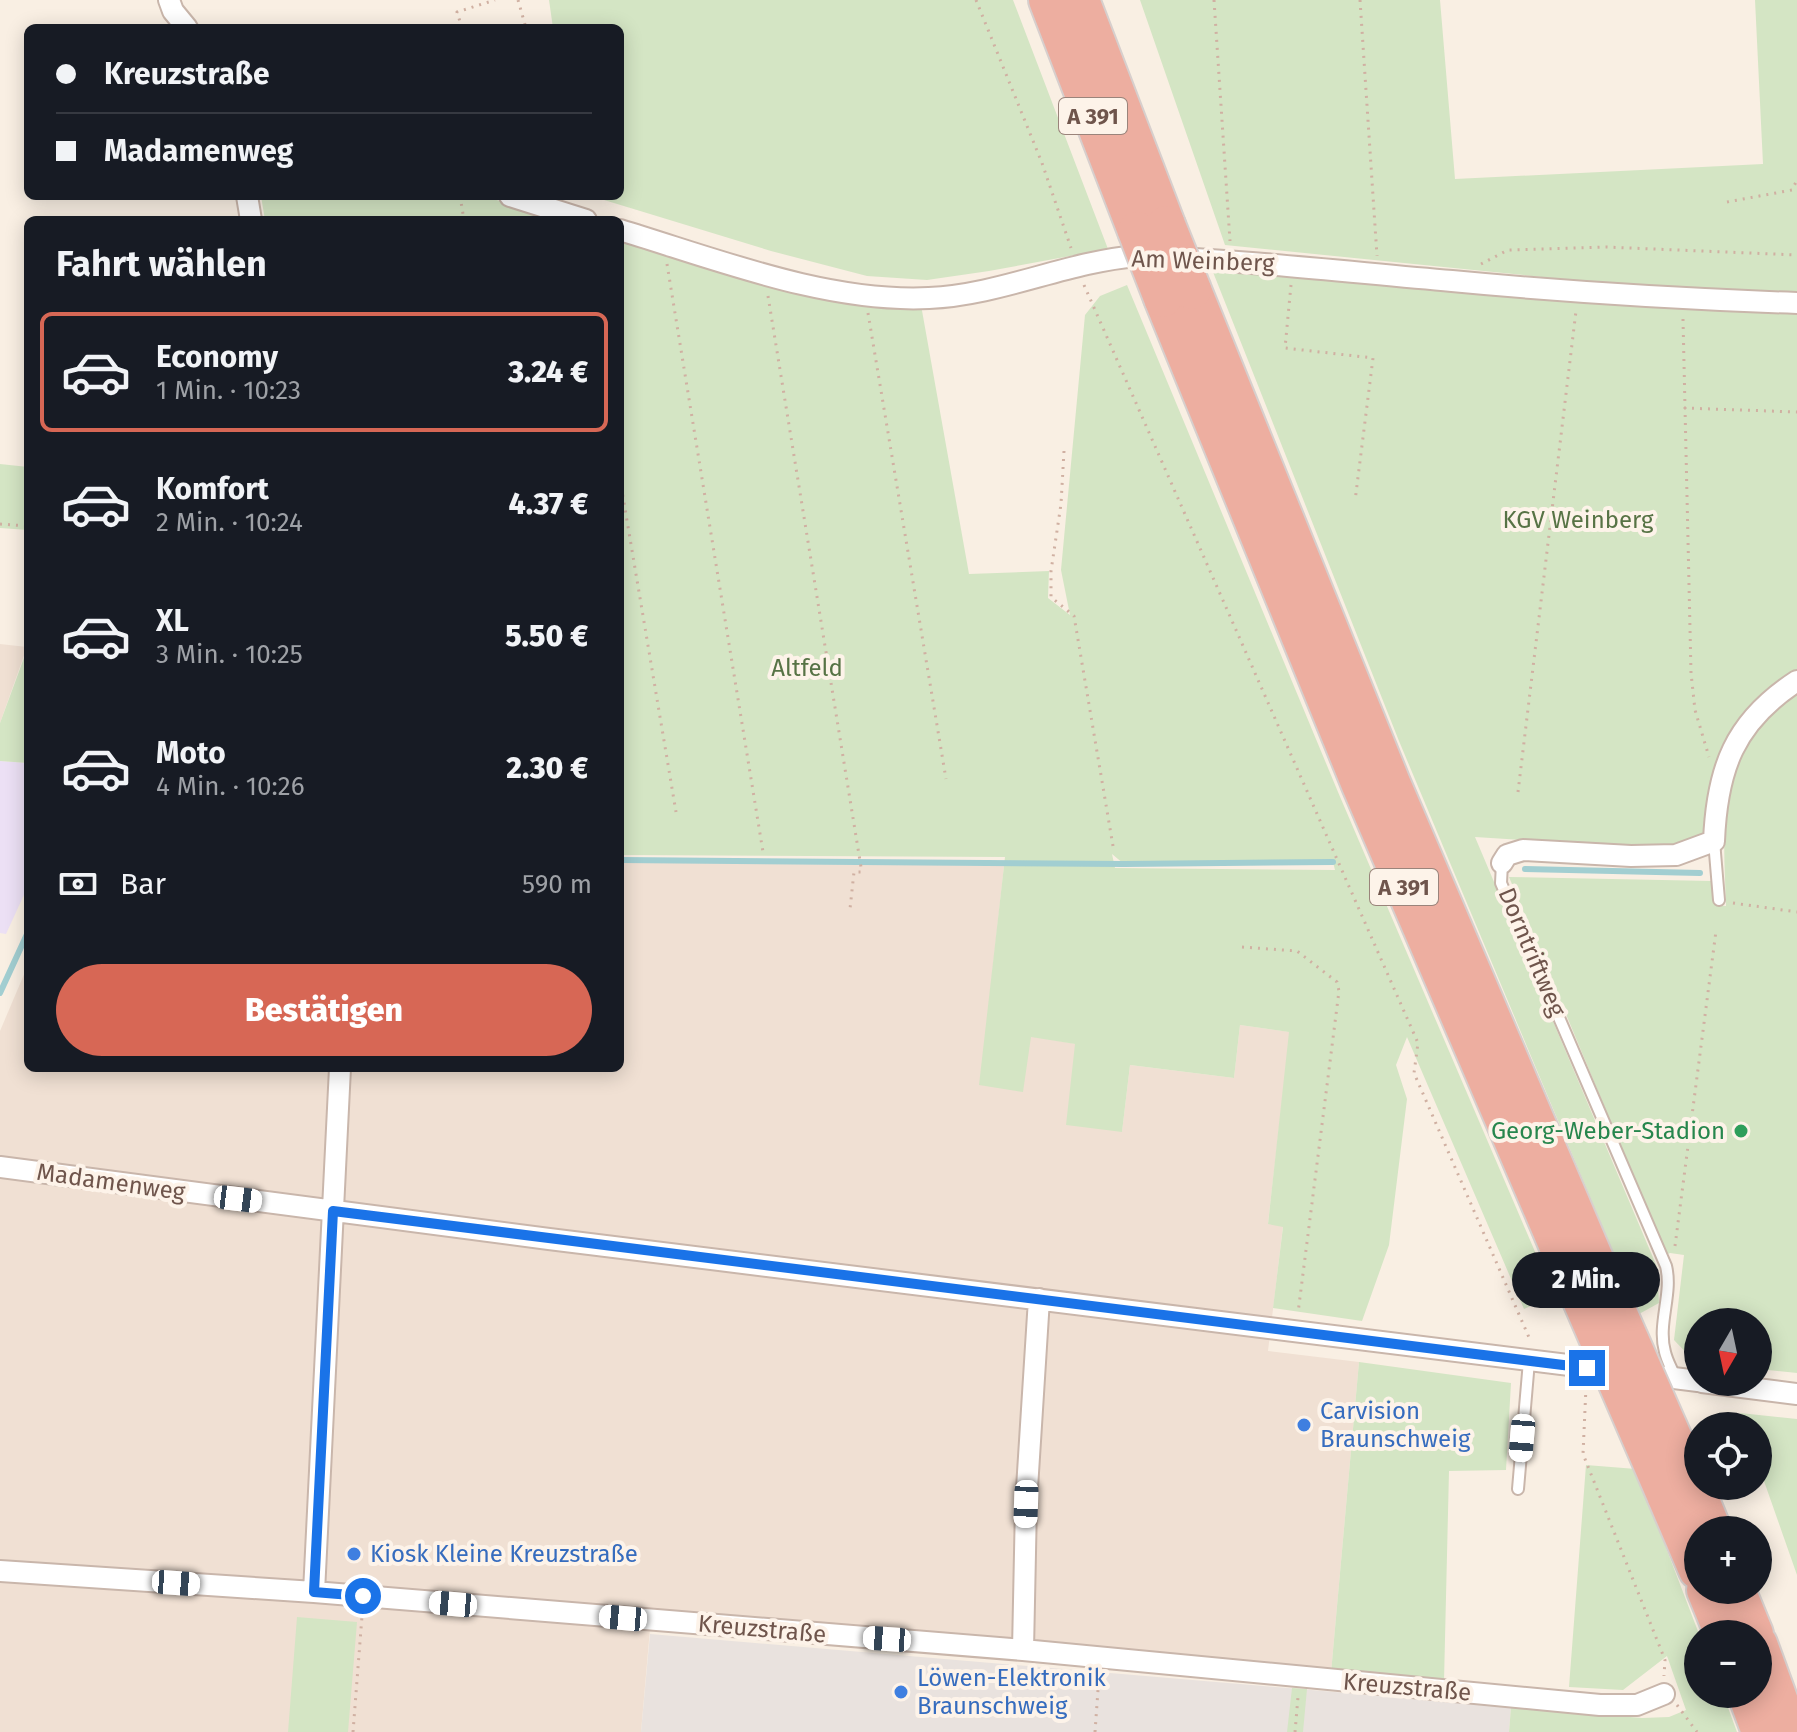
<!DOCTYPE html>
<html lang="de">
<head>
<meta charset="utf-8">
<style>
	body { margin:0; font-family:"Fira Sans",sans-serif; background:#20242c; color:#f1f3f6; height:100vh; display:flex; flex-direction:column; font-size:30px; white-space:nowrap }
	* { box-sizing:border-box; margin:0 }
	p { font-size:26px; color:#9ea1a6 }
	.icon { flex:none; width:44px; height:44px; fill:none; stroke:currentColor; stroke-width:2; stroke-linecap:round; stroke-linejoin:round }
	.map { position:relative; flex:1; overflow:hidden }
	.drawer { position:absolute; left:24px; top:216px; width:600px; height:856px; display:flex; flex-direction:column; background:#171b24; border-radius:12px; box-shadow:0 4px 20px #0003 }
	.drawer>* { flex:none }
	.guide { position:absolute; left:24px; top:24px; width:600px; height:176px; border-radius:12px; box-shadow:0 4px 20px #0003; display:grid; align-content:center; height:176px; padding:0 32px; background:#171b24 }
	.needle { width:52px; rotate:189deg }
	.fabs { position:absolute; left:1684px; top:1308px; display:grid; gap:16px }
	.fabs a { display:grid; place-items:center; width:88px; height:88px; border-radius:50%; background:#171b24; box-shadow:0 4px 20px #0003; font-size:40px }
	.end { position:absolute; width:36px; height:36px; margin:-18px; border:10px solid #1a73e8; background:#fff; box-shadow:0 0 0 4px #fff }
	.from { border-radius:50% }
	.bubble { position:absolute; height:56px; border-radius:28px; background:#171b24; box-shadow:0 4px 20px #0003; font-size:26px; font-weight:800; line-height:56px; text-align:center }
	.car { position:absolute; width:24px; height:48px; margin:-24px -12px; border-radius:10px; box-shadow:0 0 6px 2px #0007; background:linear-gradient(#fff 24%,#345 0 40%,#fff 0 76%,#345 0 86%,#fff 0) }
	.guide b { display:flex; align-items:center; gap:28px; height:76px; font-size:30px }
	.guide b+b { border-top:2px solid #363941 }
	.guide i { width:20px; height:20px; background:#f1f3f6 }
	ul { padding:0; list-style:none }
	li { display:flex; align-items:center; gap:24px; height:120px; margin:0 16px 12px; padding:0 16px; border:4px solid transparent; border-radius:12px }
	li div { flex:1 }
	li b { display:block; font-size:30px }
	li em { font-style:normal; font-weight:800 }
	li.active { border-color:#d76755 }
	li>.icon { width:72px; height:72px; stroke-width:1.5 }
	h2 { padding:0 32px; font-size:36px; line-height:96px }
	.pay { display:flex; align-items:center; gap:20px; height:88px; padding:0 32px; font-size:30px }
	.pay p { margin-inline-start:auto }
	.button { display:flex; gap:16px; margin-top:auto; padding:16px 32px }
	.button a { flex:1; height:92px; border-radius:48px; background:#d76755; color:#fff; font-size:32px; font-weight:800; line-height:92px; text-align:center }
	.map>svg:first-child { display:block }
	.residential { fill:#f0e0d3 }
	.industrial { fill:#e9e2de }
	.education { fill:#ece0f5 }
	.green { fill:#d4e5c4; fill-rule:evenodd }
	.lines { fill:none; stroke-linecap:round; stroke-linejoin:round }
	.stream { stroke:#a2ced1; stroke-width:6 }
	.service-casing { stroke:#c9b6ab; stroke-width:14 }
	.minor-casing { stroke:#c9b6ab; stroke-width:24 }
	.motorway-casing { stroke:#d7cfcd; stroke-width:42 }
	.path { stroke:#d0b0a2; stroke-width:3; stroke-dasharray:2 6; stroke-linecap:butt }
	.service { stroke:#fff; stroke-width:10 }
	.minor { stroke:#fff; stroke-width:20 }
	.motorway { stroke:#edaea0; stroke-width:38 }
	.motorway-bridge-casing { stroke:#d7cfcd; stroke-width:42; stroke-linecap:butt }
	.motorway-bridge { stroke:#edaea0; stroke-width:38 }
	.route { stroke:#1a73e8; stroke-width:10 }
	.leisure-dot { fill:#2e9e5b; stroke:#fdf3e9; stroke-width:3 }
	.shop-dot { fill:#3f7fe0; stroke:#fdf3e9; stroke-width:3 }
	.labels { text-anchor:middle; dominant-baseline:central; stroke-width:8; stroke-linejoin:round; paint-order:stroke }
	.shield { fill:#fdf3e9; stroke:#9a847b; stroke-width:2 }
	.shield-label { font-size:22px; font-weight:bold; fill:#6f554c }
	.street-label { font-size:24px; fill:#6f554c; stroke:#fdf3e9 }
	.park-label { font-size:24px; fill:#577345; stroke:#fdf3e9 }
	.leisure-label { font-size:24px; fill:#27864d; stroke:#fdf3e9; text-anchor:end }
	.shop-label { font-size:24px; fill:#366cbe; stroke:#fdf3e9; text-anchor:start }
</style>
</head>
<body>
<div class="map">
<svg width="1797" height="1732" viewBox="0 0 1797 1732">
	<rect width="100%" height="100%" fill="#f9efe3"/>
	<path class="residential" d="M0,644L27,647L0,723Z
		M620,860L1004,866L980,1085L1031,1036L1076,1044L1122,1132L1130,1065L1234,1078L1240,1025L1290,1032L1268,1223L1283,1226L1268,1351L1359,1362L1331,1673L651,1617L641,1732H0V1031L28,965V1068H620Z"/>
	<path class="industrial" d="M650,1634L1511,1707L1509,1732H641Z"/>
	<path class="education" d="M0,761L28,763V886L6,934L0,933Z"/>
	<path class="green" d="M549,0H1013L1108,249L989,271L927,280L867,276L771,251L591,196H620V28H553Z
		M1140,0H1440L1455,179L1763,164L1755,0H1797V293L1622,285L1225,245Z
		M261,196H483L563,220H265Z
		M620,237L921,305L969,574L1049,571L1048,598L1070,615L1061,570L1085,315L1100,296L1127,285L1338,792L1554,1296L1524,1309L1407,1037L1396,1065L1407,1099L1389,1245L1362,1321L1273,1308L1283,1227L1268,1224L1289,1032L1240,1025L1234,1078L1130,1065L1122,1132L1066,1125L1075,1044L1031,1037L1023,1092L979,1085L1005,857L620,855ZM1112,854L1124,864L1333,862L1335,870L1115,868Z
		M1211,267L1797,311V671C1766,690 1725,725 1716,763C1710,787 1710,813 1708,837L1661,849L1475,837L1657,1267L1659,1303L1639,1314L1399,741Z
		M0,464L28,467V530L0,528Z
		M28,647V763L0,761V723Z
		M1797,689V1373L1758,1369V1322H1698V1362L1694,1361L1674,1340L1684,1255L1670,1253L1666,1255L1509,877L1712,881L1715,905L1726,906C1724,841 1717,783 1756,726C1765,712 1784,700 1797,689Z
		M1359,1362L1511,1383L1506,1470L1449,1471L1444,1681L1331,1673Z
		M1740,1413L1797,1419V1575L1758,1464V1426H1745Z
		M1586,1465L1636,1469L1699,1634L1698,1694H1723L1737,1732H1509L1511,1707L1642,1718L1669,1717L1686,1710L1667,1656L1623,1690L1569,1687Z
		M297,1617L357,1622L348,1732H288Z
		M1292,1688L1307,1689L1303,1732H1287Z"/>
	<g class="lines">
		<path class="stream" d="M620,860L1124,864L1333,862
			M1525,869L1700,873
			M0,993L28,932"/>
		<g class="service-casing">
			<path id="service" d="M1714,841L1719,900
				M1502,863L1501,883L1666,1266C1673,1294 1657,1324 1665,1352C1667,1361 1672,1369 1675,1377
				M1518,1489L1529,1361"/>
		</g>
		<g class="minor-casing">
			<path id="minor" d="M169,0L173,11L187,28
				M247,196L251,220
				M510,196L586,220
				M620,230C716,259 827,303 929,298C1000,295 1066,262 1137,256C1243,260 1347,272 1452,281C1567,292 1682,299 1797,303
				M1502,863L1507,855L1523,850L1631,856L1676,855L1714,841C1717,769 1734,722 1797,681
				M0,1167L549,1239L1698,1381
				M1702,1382L1797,1394
				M0,1571L314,1592L1023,1650L1600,1705H1637L1664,1694
				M314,1592L340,1068
				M1023,1650L1026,1504L1039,1299"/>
		</g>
		<g class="motorway-casing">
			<path id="motorway" d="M1048,0L1137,231
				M1080,0L1166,225
				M1192,290L1391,783L1600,1273
				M1163,298L1361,785L1571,1275
				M1666,1495L1698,1570
				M1699,1498L1712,1530
				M1706,1590L1724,1634
				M1736,1590L1754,1634
				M1758,1644L1790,1732
				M1747,1694L1761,1732"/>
		</g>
		<path class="path" d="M518,0L526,28
			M976,0L1042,163L1071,248
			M1214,0L1230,241
			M1360,0L1377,256
			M462,28L457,12L495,0
			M460,196L464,220
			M1727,202L1792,190L1797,180
			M667,264L763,852
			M1481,264L1508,250L1606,247L1797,255
			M1084,285L1418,1043L1414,1073L1531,1342
			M1291,285L1285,348L1373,358L1355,501
			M768,296L861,867V872H854L850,909
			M868,313L946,779
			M1683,319L1691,673L1695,710L1709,757
			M1684,408L1797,412
			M1064,451L1061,504L1051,571V597L1074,616L1114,852
			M620,479L676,812
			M0,524L28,526
			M1518,792L1576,311
			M1733,903L1797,912
			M1242,947L1297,951L1337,982L1339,991L1298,1313
			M1675,1246L1716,931
			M1586,1387L1583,1454L1665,1660L1664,1676
			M1677,1705L1697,1732
			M353,1732L362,1616
			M1095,1732L1099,1676
			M1295,1732L1298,1697"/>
		<use href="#service" class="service"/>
		<use href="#minor" class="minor"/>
		<use href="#motorway" class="motorway"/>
		<g class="motorway-bridge-casing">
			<path id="motorway-bridge" d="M1166,225L1192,290
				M1137,231L1163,298
				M1600,1273L1699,1498
				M1571,1275L1666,1495"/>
		</g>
		<use href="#motorway-bridge" class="motorway-bridge"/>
	</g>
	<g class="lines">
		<path class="route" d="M363,1596L314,1592L333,1211L1587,1368"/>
	</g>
	<circle class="leisure-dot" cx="1741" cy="1131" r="8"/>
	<g class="shop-dot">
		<circle cx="1304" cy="1425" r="8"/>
		<circle cx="354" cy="1554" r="8"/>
		<circle cx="901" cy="1692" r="8"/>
	</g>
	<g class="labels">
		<g class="shield">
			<rect x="1059" y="98" width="68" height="36" rx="6"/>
			<rect x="1370" y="869" width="68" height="36" rx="6"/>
		</g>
		<g class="shield-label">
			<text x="1093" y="116">A 391</text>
			<text x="1404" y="887">A 391</text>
		</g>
		<g class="street-label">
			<text transform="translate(1203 261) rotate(2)">Am Weinberg</text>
			<text transform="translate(1532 952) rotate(67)">Dorntriftweg</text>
			<text transform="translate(111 1182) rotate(8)">Madamenweg</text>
			<text transform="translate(762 1629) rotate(5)">Kreuzstraße</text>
			<text transform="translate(1407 1687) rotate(5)">Kreuzstraße</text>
		</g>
		<g class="park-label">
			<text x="1578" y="520">KGV Weinberg</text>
			<text x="807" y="668">Altfeld</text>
		</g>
		<g class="leisure-label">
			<text x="1725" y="1131">Georg-Weber-Stadion</text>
		</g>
		<g class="shop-label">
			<text x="1320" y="1411">Carvision<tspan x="1320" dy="28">Braunschweig</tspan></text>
			<text x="370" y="1554">Kiosk Kleine Kreuzstraße</text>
			<text x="917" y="1678">Löwen-Elektronik<tspan x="917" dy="28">Braunschweig</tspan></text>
		</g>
	</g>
</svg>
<div class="fabs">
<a><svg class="needle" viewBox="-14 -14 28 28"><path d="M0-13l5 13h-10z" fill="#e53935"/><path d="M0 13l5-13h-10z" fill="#9ea1a6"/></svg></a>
<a><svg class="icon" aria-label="locate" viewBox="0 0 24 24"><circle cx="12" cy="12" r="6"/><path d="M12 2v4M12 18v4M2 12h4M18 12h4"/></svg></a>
<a>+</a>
<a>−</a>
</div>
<i class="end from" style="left:363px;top:1596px"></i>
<i class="end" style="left:1587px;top:1368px"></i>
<div class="bubble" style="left:1512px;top:1252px;width:148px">2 Min.</div>
<i class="car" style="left:238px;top:1199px;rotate:97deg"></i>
<i class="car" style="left:1522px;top:1438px;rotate:185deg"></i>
<i class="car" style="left:1026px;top:1504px;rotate:182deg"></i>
<i class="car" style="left:176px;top:1583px;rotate:94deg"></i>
<i class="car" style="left:453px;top:1604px;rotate:275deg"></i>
<i class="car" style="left:623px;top:1618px;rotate:275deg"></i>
<i class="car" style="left:887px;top:1639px;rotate:274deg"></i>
<div class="guide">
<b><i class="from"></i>Kreuzstraße</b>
<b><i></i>Madamenweg</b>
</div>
<section class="drawer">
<h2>Fahrt wählen</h2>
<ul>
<li class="active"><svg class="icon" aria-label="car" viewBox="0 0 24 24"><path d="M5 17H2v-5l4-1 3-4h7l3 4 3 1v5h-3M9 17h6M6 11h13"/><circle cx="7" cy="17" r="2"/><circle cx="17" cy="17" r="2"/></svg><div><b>Economy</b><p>1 Min. · 10:23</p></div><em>3.24 €</em></li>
<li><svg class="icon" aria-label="car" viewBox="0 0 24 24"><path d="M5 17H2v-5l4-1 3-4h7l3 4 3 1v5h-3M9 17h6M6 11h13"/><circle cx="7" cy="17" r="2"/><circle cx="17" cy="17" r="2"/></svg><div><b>Komfort</b><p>2 Min. · 10:24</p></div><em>4.37 €</em></li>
<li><svg class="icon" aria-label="car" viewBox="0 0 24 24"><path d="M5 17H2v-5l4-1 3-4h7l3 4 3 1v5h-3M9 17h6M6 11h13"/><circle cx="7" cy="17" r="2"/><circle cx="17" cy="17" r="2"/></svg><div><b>XL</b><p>3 Min. · 10:25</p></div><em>5.50 €</em></li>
<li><svg class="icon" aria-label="car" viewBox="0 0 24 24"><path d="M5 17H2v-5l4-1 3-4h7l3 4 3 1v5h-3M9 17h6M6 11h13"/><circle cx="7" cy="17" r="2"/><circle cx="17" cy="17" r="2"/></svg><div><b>Moto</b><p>4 Min. · 10:26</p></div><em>2.30 €</em></li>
</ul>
<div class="pay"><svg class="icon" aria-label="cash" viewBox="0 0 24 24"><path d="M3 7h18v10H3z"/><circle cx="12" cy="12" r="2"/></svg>Bar<p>590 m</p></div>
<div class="button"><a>Bestätigen</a></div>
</section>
</div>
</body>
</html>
